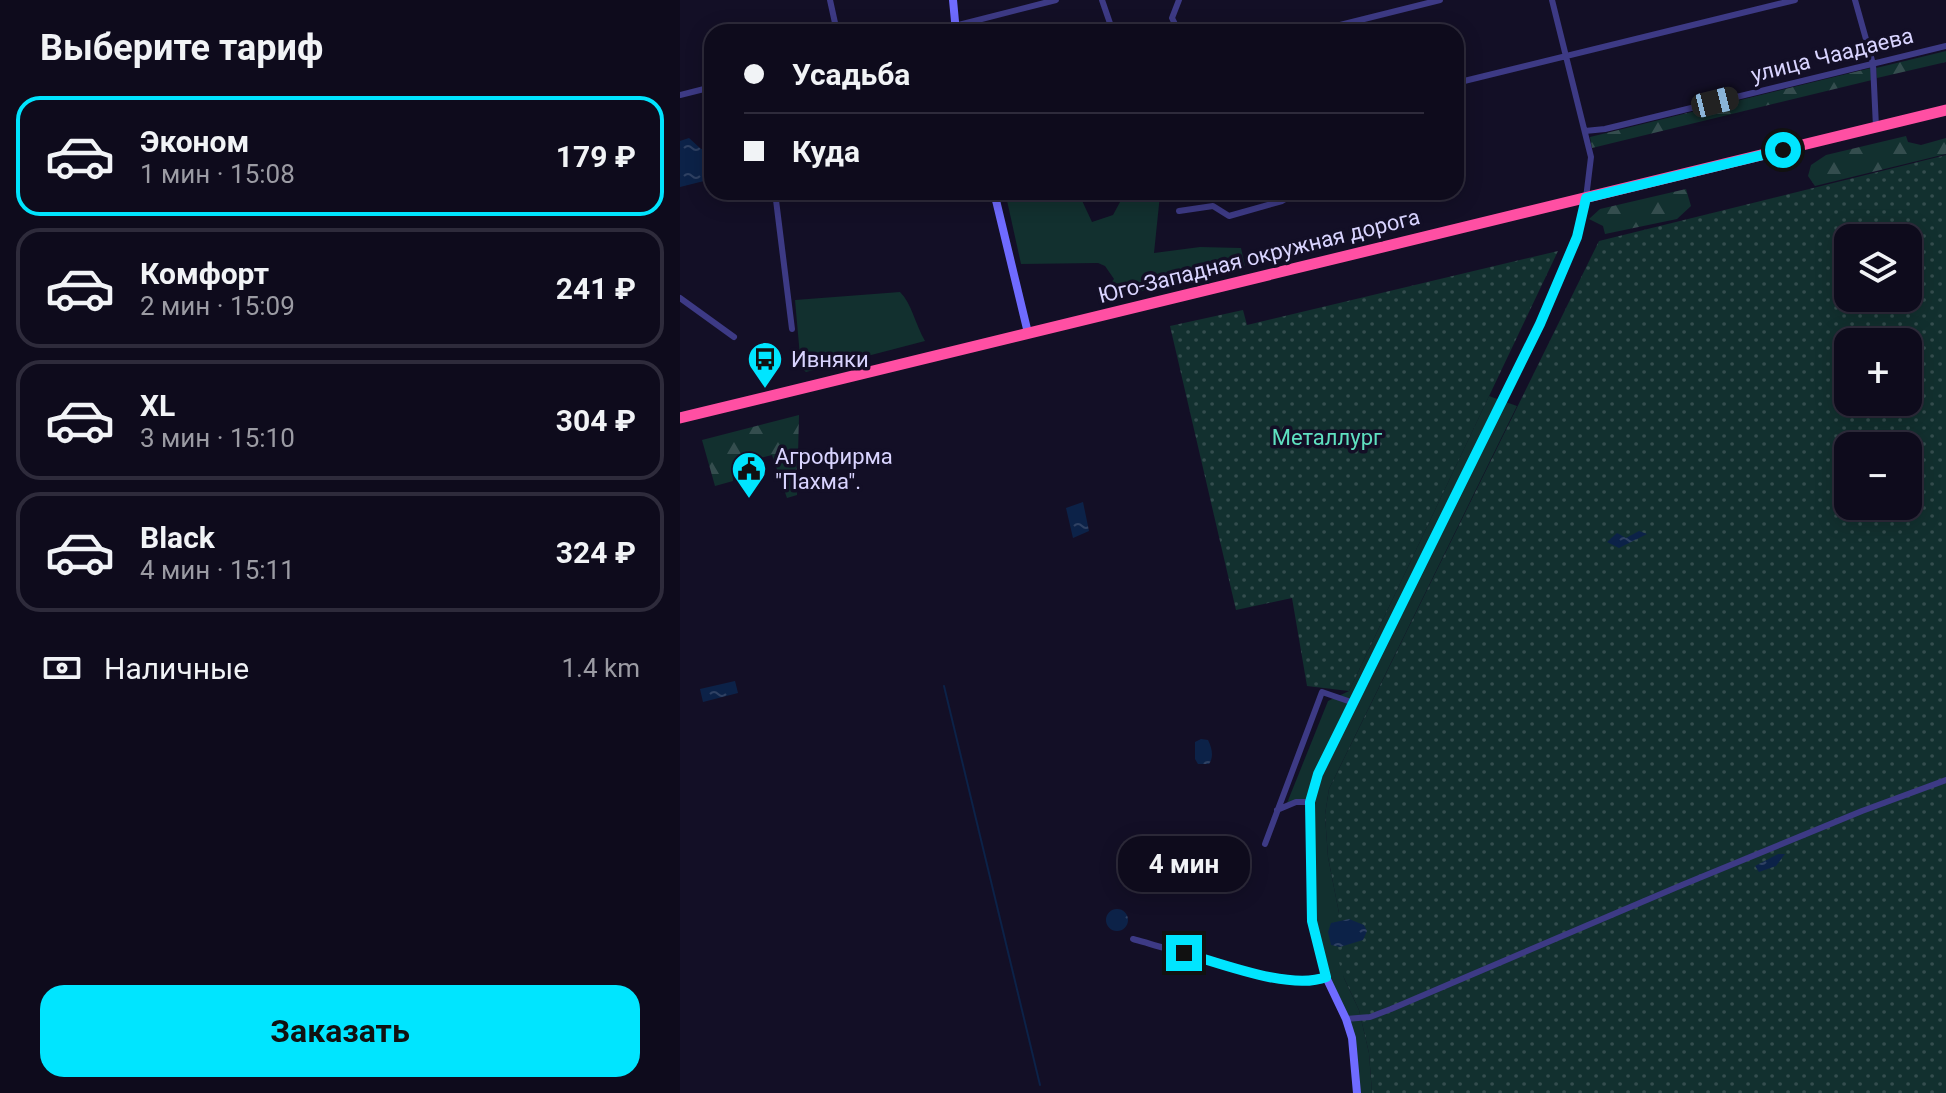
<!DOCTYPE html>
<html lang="ru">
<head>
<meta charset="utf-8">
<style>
	body { margin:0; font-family:Roboto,sans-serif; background:#171425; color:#f1f3f6; height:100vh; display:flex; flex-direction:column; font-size:30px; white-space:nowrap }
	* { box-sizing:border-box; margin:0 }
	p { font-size:26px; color:#9b9ba3 }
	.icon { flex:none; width:44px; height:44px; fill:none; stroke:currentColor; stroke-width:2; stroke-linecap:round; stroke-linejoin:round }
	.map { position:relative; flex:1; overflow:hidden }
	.panel { display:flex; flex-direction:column; background:#0e0b1c; width:680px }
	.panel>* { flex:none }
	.guide { position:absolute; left:24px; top:24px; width:760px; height:176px; border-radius:24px; box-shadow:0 4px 20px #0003,0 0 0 2px #2e2b3b; display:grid; align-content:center; height:176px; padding:0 40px; background:#0e0b1c }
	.fabs { position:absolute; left:1154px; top:224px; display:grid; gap:16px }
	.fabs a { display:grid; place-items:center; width:88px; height:88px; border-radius:16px; background:#0e0b1c; box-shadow:0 4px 20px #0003,0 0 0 2px #2e2b3b; font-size:40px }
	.end { position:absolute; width:36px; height:36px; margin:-18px; border:10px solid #00e5ff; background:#111; box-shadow:0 0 0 4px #111 }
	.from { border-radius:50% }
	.bubble { position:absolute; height:56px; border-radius:24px; background:#0e0b1c; box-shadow:0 4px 20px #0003,0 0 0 2px #2e2b3b; font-size:26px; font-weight:700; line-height:56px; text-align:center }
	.car { position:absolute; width:24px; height:48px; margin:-24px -12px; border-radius:10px; box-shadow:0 0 6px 2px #0007; background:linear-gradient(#222 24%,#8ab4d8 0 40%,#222 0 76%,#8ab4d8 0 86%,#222 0) }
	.guide b { display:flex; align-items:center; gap:28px; height:76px; font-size:30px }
	.guide b+b { border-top:2px solid #2e2b3b }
	.guide i { width:20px; height:20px; background:#f1f3f6 }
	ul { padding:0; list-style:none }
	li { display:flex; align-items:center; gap:24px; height:120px; margin:0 16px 12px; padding:0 24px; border:4px solid #2e2b3b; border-radius:24px }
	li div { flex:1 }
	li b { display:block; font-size:30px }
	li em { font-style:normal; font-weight:700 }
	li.on { border-color:#00e5ff }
	li>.icon { width:72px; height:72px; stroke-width:1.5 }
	h2 { padding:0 40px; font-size:36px; line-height:96px }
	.pay { display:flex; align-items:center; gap:20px; height:88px; padding:0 40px; font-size:30px }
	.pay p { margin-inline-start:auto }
	.primary-button { display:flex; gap:16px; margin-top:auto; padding:16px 40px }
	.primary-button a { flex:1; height:92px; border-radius:24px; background:#00e5ff; color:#111; font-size:32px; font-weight:700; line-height:92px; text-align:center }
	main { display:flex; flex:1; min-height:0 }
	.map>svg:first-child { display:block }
	.green { fill:#12302f }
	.forest { fill:url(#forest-firs) }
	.garden { fill:url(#garden-dots); fill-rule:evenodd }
	.water { fill:url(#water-ripples) }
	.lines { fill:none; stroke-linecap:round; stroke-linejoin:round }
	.stream { stroke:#0c2248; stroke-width:2 }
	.street { stroke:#3d3a85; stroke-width:6 }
	.secondary { stroke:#6f6bff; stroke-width:8 }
	.highway { stroke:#ff4fa3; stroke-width:11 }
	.route { stroke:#00e5ff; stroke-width:10 }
	.labels { text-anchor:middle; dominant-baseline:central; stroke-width:7; stroke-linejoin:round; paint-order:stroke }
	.street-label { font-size:22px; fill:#d9d4ff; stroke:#130f26 }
	.poi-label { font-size:22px; fill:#d9d4ff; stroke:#130f26; text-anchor:start }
	.park-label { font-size:22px; fill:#5fe0c0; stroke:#130f26 }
</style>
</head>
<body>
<main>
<section class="panel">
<h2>Выберите тариф</h2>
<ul>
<li class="on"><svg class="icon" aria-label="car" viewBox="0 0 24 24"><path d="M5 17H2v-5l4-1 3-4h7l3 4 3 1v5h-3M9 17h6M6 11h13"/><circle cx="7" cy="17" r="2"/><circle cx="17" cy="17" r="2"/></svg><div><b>Эконом</b><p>1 мин · 15:08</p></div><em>179 ₽</em></li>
<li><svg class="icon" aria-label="car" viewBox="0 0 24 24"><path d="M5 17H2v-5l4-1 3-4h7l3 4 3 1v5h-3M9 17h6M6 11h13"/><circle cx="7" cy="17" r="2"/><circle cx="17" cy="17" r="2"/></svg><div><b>Комфорт</b><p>2 мин · 15:09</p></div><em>241 ₽</em></li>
<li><svg class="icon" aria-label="car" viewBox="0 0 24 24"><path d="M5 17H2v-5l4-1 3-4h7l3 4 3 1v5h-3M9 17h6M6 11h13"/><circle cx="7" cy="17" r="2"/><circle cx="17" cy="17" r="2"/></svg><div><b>XL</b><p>3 мин · 15:10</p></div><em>304 ₽</em></li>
<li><svg class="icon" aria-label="car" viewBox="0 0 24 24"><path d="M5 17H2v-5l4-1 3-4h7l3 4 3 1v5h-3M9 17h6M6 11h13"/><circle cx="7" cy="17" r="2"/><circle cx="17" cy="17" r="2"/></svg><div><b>Black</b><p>4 мин · 15:11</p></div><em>324 ₽</em></li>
</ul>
<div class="pay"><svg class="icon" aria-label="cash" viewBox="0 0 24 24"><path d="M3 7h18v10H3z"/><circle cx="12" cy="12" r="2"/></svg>Наличные<p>1.4 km</p></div>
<div class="primary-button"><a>Заказать</a></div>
</section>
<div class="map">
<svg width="1266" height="1093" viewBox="0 0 1266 1093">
	<defs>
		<pattern id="forest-firs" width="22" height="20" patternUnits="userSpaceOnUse" patternTransform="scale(2)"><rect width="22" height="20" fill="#12302f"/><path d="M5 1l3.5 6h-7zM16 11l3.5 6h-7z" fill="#344d4e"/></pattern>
		<pattern id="garden-dots" width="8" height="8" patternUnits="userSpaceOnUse" patternTransform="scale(2)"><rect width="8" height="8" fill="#12302f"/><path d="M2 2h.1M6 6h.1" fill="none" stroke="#344d4e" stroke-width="1.8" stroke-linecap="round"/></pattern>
		<pattern id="water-ripples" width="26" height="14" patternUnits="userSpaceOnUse" patternTransform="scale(2)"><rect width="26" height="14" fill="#0c2248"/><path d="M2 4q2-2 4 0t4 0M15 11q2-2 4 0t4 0" fill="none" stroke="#2f4163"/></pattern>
	</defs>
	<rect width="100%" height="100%" fill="#130f26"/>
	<path class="green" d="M343,192H398L412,222L433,215L440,202L480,195L474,253L520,247L561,248L565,266L442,296L434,295L431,283L434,279L425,266L418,263L341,264L326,196Z
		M220,292C232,304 235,324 245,341L126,372L121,368L115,300Z
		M809,396L837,406L649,789L645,815L648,857L659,913L664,978L679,1010L689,1053L692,1093H677L674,1053L635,943L630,802H616L605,808L648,701L669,691Z"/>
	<path class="forest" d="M1266,51V62L1197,78L1196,68Z
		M1191,68L1192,80L912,148L910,137Z
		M1226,136L1228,142L1241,145L1266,138V154L1135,186L1128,176L1131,165L1146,155Z
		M1006,189L1011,206L997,219L925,234L923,226L909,219L920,209Z
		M119,415L117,495L107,498L92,455L52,465L53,481L35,486L22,440Z"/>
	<path class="garden" d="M1266,155V1093H692L689,1053L679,1010L664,978L649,931L659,913L648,857L645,815L649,789L919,241ZM1168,238H1228V298H1168ZM1168,342H1228V402H1168ZM1168,446H1228V506H1168Z
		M878,251L669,691L627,686L612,598L556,610L490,326L563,310L567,325Z"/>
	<path class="water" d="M9,138L21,149L32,147V179L0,187V141Z
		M403,502L409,531L393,538L386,508Z
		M959,531L967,534L939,548L927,542L937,533L946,538Z
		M55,681L58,693L23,702L20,689Z
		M521,739L528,740C532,748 534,757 529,764H518L515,759V742Z
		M1098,854H1105L1096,866L1079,872L1075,866Z
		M426 920a11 11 0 1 1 22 0a11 11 0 1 1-22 0Z
		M669,919L684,925L687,931L683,940L660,947L651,945L648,932L651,923Z"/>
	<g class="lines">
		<path class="stream" d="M264,686L360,1085"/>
		<path class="street" d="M150,0L157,32
			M422,0L433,32
			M872,0L911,157L906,198
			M1175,0L1193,64L1196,127
			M251,32L376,0
			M499,32L492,18L499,0
			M632,32L760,0
			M776,83L1115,0
			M0,95L32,87
			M905,131L925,129L1266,46
			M95,192L112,329
			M499,211L533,206L549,216L602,201L607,198V192
			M0,298L54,337
			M597,810L616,802H630
			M585,844L642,692L674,703
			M453,939C495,950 609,991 646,977
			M666,1019L690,1017L711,1009L1002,885L1182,811L1266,780"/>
		<path class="secondary" d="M273,0L276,32
			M314,192L348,333
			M677,1093L672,1038L666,1019L646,977L632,921L630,802L638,774L860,324L897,237L906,198"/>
		<path class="highway" d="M0,418L1266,110"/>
	</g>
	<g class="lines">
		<path class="route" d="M504,953C540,963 611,991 646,977L632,921L630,802L638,774L860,324L897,237L906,198L1103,150"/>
	</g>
	<defs>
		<g id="bus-pin" transform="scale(1.8)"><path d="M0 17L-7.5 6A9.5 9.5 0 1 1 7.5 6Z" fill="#00e5ff" stroke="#130f26"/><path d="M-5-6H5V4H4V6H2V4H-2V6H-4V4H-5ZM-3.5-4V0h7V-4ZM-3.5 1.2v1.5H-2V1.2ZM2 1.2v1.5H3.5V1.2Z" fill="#111"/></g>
		<g id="civic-pin" transform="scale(1.8)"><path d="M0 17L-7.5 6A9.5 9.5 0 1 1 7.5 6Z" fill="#00e5ff" stroke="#130f26"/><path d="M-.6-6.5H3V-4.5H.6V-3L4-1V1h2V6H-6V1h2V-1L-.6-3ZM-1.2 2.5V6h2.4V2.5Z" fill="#111"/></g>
	</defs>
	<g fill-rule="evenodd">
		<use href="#bus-pin" x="85" y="359"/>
		<use href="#civic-pin" x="69" y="469"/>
	</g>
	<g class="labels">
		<g class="street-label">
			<text transform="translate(1152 55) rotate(-14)">улица Чаадаева</text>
			<text transform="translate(579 256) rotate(-14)">Юго-Западная окружная дорога</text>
		</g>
		<g class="poi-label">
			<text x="111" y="359">Ивняки</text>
			<text x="95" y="456">Агрофирма<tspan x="95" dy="25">"Пахма".</tspan></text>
		</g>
		<g class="park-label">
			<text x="647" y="437">Металлург</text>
		</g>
	</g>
</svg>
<div class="fabs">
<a><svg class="icon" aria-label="layers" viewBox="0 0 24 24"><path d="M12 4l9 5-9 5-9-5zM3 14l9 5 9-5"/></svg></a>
<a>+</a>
<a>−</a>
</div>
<i class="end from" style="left:1103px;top:150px"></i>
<i class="end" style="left:504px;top:953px"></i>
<div class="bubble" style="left:438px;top:836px;width:132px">4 мин</div>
<i class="car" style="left:1035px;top:102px;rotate:76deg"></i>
<div class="guide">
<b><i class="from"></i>Усадьба</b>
<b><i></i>Куда</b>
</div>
</div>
</main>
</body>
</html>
